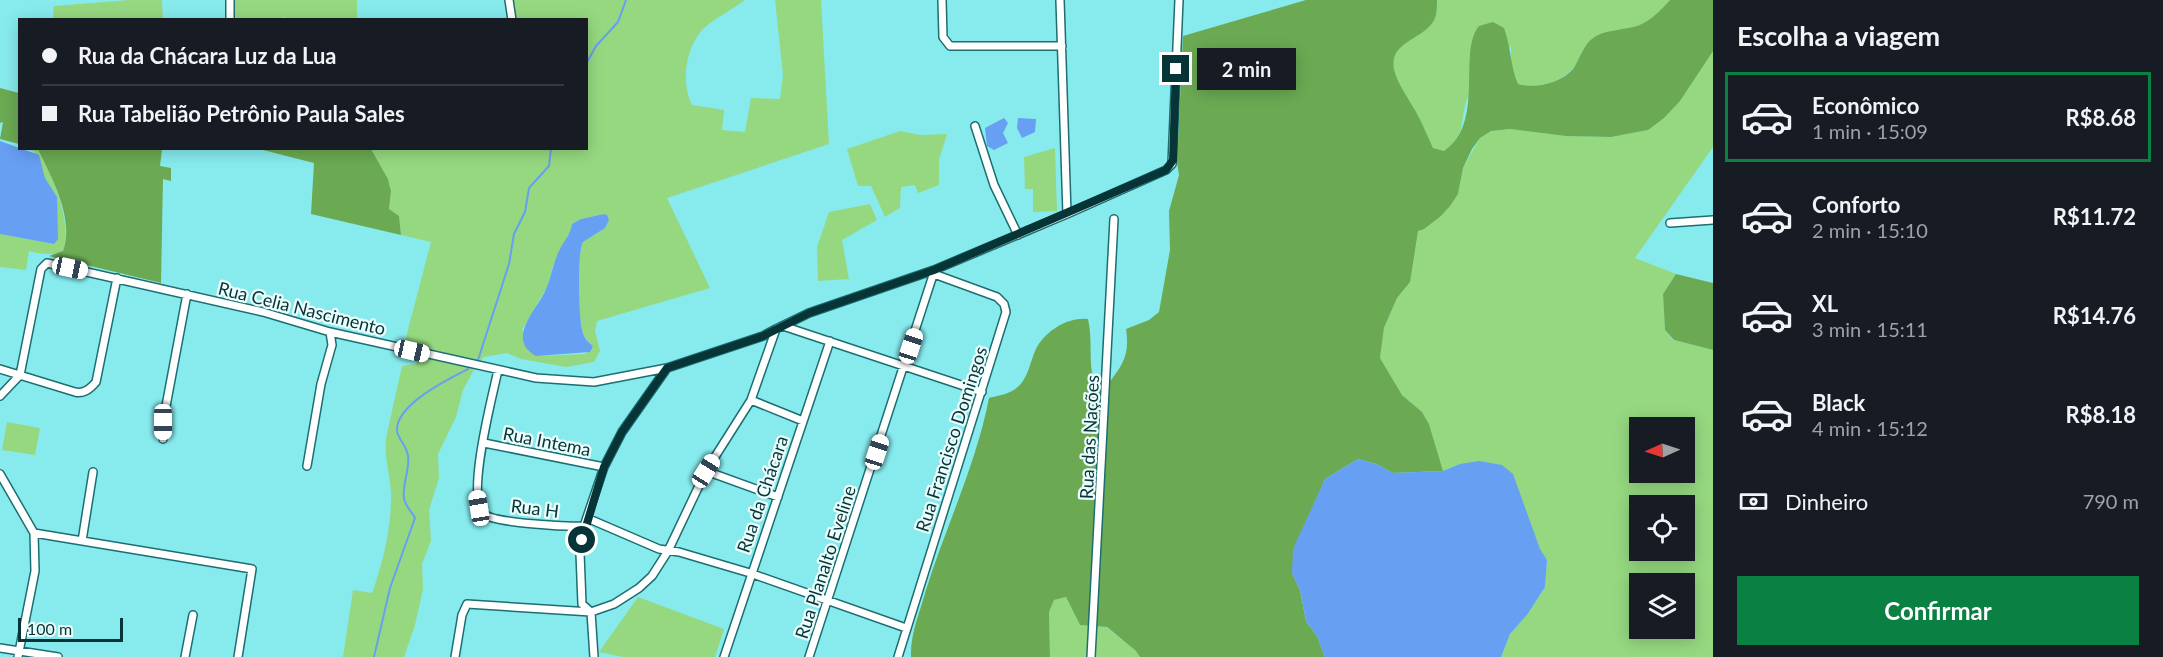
<!DOCTYPE html>
<html lang="pt">
<head>
<meta charset="utf-8">
<style>
	body { margin:0; font-family:Lato,sans-serif; background:#20242c; color:#f1f3f6; height:100vh; display:flex; flex-direction:column; font-size:22px; white-space:nowrap }
	* { box-sizing:border-box; margin:0 }
	p { font-size:20px; color:#9ea1a6 }
	.icon { flex:none; width:33px; height:33px; fill:none; stroke:currentColor; stroke-width:2; stroke-linecap:round; stroke-linejoin:round }
	.map { position:relative; flex:1; overflow:hidden }
	.drawer { display:flex; flex-direction:column; background:#171b24; width:450px }
	.drawer>* { flex:none }
	.guide { position:absolute; left:18px; top:18px; width:570px; height:132px; border-radius:0px; box-shadow:0 3px 15px #0003; display:grid; align-content:center; height:132px; padding:0 24px; background:#171b24 }
	.needle { width:39px; rotate:267deg }
	.fabs { position:absolute; left:1629px; top:417px; display:grid; gap:12px }
	.fabs a { display:grid; place-items:center; width:66px; height:66px; border-radius:0px; background:#171b24; box-shadow:0 3px 15px #0003; font-size:30px }
	.scale { position:absolute; left:18px; bottom:15px; width:105px; box-sizing:border-box; padding-left:6px; border:3px solid #073537; border-top:0; font-size:16px; line-height:21px; white-space:nowrap; color:#073537; -webkit-text-stroke:4px #ebfdfd; paint-order:stroke }
	.end { position:absolute; width:27px; height:27px; margin:-14px; border:8px solid #073537; background:#fff; box-shadow:0 0 0 3px #fff }
	.from { border-radius:50% }
	.bubble { position:absolute; height:42px; border-radius:0px; background:#171b24; box-shadow:0 3px 15px #0003; font-size:20px; font-weight:700; line-height:42px; text-align:center }
	.car { position:absolute; width:18px; height:36px; margin:-18px -9px; border-radius:8px; box-shadow:0 0 4px 2px #0007; background:linear-gradient(#fff 24%,#345 0 40%,#fff 0 76%,#345 0 86%,#fff 0) }
	.guide b { display:flex; align-items:center; gap:21px; height:57px; font-size:22px }
	.guide b+b { border-top:2px solid #363941 }
	.guide i { width:15px; height:15px; background:#f1f3f6 }
	ul { padding:0; list-style:none }
	li { display:flex; align-items:center; gap:18px; height:90px; margin:0 12px 9px; padding:0 12px; border:3px solid transparent; border-radius:0px }
	li div { flex:1 }
	li b { display:block; font-size:22px }
	li em { font-style:normal; font-weight:700 }
	li.active { border-color:#0b8043 }
	li>.icon { width:54px; height:54px; stroke-width:1.5 }
	h2 { padding:0 24px; font-size:27px; line-height:72px }
	.pay { display:flex; align-items:center; gap:15px; height:66px; padding:0 24px; font-size:22px }
	.pay p { margin-inline-start:auto }
	.action { display:flex; gap:12px; margin-top:auto; padding:12px 24px }
	.action a { flex:1; height:69px; border-radius:0px; background:#0b8043; color:#fff; font-size:24px; font-weight:700; line-height:69px; text-align:center }
	main { display:flex; flex:1; min-height:0 }
	.map>svg:first-child { display:block }
	.green { fill:#96d880; fill-rule:evenodd }
	.forest { fill:#6baa53 }
	.water { fill:#679ff3 }
	.lines { fill:none; stroke-linecap:round; stroke-linejoin:round }
	.stream { stroke:#679ff3; stroke-width:2 }
	.minor-casing { stroke:#1c6e71; stroke-width:10 }
	.minor { stroke:#fff; stroke-width:7 }
	.route { stroke:#073537; stroke-width:8 }
	.labels { text-anchor:middle; dominant-baseline:central; stroke-width:4.5; stroke-linejoin:round; paint-order:stroke }
	.street-label { font-size:18px; fill:#073537; stroke:#ebfdfd }
</style>
</head>
<body>
<main>
<div class="map">
<svg width="1713" height="657" viewBox="0 0 1713 657">
	<rect width="100%" height="100%" fill="#87ebee"/>
	<path class="green" d="M129,0H162L163,19H53L54,6Z
		M231,0H357V19L291,20L283,17L276,20L231,19Z
		M512,0H745C732,10 713,19 702,30C685,50 681,83 692,105L724,110L722,130L745,132L751,98L780,99L783,75L775,0H821L829,144L667,198L710,288L597,321L595,331L600,351L594,362L566,367L521,359L507,353L484,357L477,364L463,390L456,417L438,454L439,478L429,510L431,541L422,564L423,589L415,625L404,657H343L353,590L372,593C383,563 392,525 391,493C390,475 384,456 386,438L402,366L416,364L422,346L405,341L431,242L401,235L399,216L389,209L391,191L388,179L371,149L586,148V20L515,19ZM604,214L609,220L605,228L583,242C577,250 579,318 582,330C584,337 588,341 593,346L585,354L536,356L522,330L547,287L553,266L562,246L570,236L572,224L581,219Z
		M1437,0H1670C1660,11 1648,24 1633,27C1621,30 1604,30 1593,38C1584,44 1579,60 1573,68C1561,83 1535,89 1518,84L1511,66V46C1498,61 1480,76 1470,93C1458,114 1469,134 1445,151L1433,148C1427,135 1422,122 1415,110C1407,97 1398,85 1394,69C1389,40 1426,40 1435,18C1437,14 1437,5 1437,0Z
		M1713,51V147L1635,258L1676,274L1663,294L1665,330L1673,340L1713,350V657H1501L1510,634L1527,615L1545,587L1547,560L1460,464L1443,471L1429,424L1422,412L1402,395L1380,358L1384,329L1397,298L1410,282L1415,236L1418,231L1441,216L1458,194L1463,168L1480,138L1491,131L1510,129L1566,136L1611,137L1648,130ZM1640,428H1684V472H1640ZM1640,506H1684V550H1640ZM1640,584H1684V628H1640Z
		M900,131L920,135L947,134L939,160V185L918,193L915,185L901,187L900,208L885,217L871,186H858L847,149Z
		M1055,148L1057,211L1033,212V189H1025L1024,157Z
		M25,149H38L42,153C53,179 73,224 63,251C51,256 42,254 29,251L26,270L0,267V234L54,244L57,197L46,181L34,151Z
		M870,204L877,220L842,240L849,279L818,281L817,247L829,212Z
		M7,422L40,428L35,455L2,450Z
		M638,597L724,629L715,657H623L599,652Z
		M1066,597L1080,625L1106,627L1136,651L1140,657H1050L1049,612L1054,600Z"/>
	<path class="forest" d="M1306,0H1437C1437,5 1437,14 1435,18C1426,40 1389,40 1394,69C1398,85 1407,96 1415,110C1422,122 1427,135 1433,148L1444,151C1486,123 1457,52 1479,26L1493,22L1504,28C1511,47 1510,65 1518,84C1535,89 1561,83 1573,69C1579,60 1584,44 1593,38C1604,30 1621,30 1633,27C1648,24 1660,11 1670,0H1713V51L1680,101L1664,118L1648,130L1611,137L1566,136L1510,129L1491,131L1480,138L1472,149L1463,168L1458,194L1450,206L1441,216L1424,229L1418,231L1410,282L1397,298L1384,328L1380,358L1402,395L1422,412L1429,424L1443,471L1393,473L1376,464L1358,459L1325,479L1310,514L1292,573L1300,590L1306,621L1317,636L1325,657H1140L1136,651L1107,627L1080,625L1066,597L1054,600L1049,612L1050,657H911C910,634 920,612 926,590C946,526 976,465 989,398C996,396 1005,395 1012,391C1029,382 1029,362 1037,347C1047,330 1068,317 1088,319C1093,340 1088,361 1094,382L1107,385C1123,365 1130,355 1126,329L1149,320L1159,312L1170,250L1169,211L1179,175L1177,162L1183,36Z
		M0,88L19,93V144L0,139L3,122L0,123Z
		M38,149H162L160,166L171,168V181L163,179L161,283L49,256L63,251C75,219 51,176 38,149Z
		M259,149H371L388,179L391,191L389,209L399,216L401,235L311,214L314,163Z
		M1676,274L1713,283V350L1674,340L1665,330L1663,294Z"/>
	<path class="water" d="M1004,118L1008,123L1003,133L1008,143L994,150L987,146L985,128Z
		M1018,118L1036,119L1035,132L1022,138L1017,128Z
		M0,141L39,155L45,178L57,197L58,239L54,244L0,234Z
		M604,214L607,215L609,220L605,228L583,242C577,250 579,318 582,330C584,338 587,341 593,346L590,352L536,356C508,341 532,314 542,297C551,282 552,264 560,249C565,239 570,236 572,224L581,219Z
		M1358,459L1376,464L1393,473L1443,471L1460,464L1479,461L1502,465L1513,474L1540,549L1547,560L1545,587L1527,615L1510,634L1501,657H1325L1317,636L1306,621L1300,590L1292,573L1293,549L1325,479Z"/>
	<g class="lines">
		<path class="stream" d="M586,64L596,46L618,22L626,0
			M478,360L509,264L514,234L525,212L529,188L549,166L551,148
			M374,657L390,588L415,518C412,512 404,504 404,498C402,484 410,470 408,456C407,446 398,439 397,431C395,405 448,379 468,369"/>
		<g class="minor-casing">
			<path id="minor" d="M509,0L512,20
				M942,0L943,37L950,46H1062
				M230,20V0
				M975,126L994,185L1018,235
				M1067,214L1166,170L1172,164L1179,0
				M1670,223L1713,220
				M783,326L982,392
				M0,369L75,392C84,394 90,389 96,382L117,278
				M498,370C493,394 465,499 484,514C494,523 568,527 584,526
				M0,396L20,375L41,269L47,263L263,312L330,332L536,378L594,382L667,368
				M751,400L803,421
				M163,439V422L187,294
				M484,443L604,467
				M307,466L321,384L332,345L330,332
				M706,471L778,497
				M0,474L34,533L35,571L18,657
				M587,518L659,549L679,552L750,573L906,628
				M34,533L252,569L238,657
				M82,541L93,472
				M591,612L582,604L580,553L584,526L604,467L622,432L667,368L763,336L776,329
				M591,612L594,657
				M0,648L58,657
				M185,657L193,615
				M455,657L462,615L467,604L591,612L614,604L639,588L652,576L668,551L706,471L751,400L776,329L809,313L934,270L1067,214L1060,0
				M724,657L830,341
				M809,657L934,272
				M898,657L1006,312L1004,304L997,297L934,274
				M1091,657L1114,219"/>
		</g>
		<use href="#minor" class="minor"/>
	</g>
	<g class="lines">
		<path class="route" d="M582,540L604,467L622,432L667,368L763,336L809,313L934,270L1166,170L1173,160L1176,69"/>
	</g>
	<g class="labels">
		<g class="street-label">
			<text transform="translate(302 308) rotate(14)">Rua Celia Nascimento</text>
			<text transform="translate(1089 437) rotate(-87)">Rua das Nações</text>
			<text transform="translate(951 439) rotate(-72)">Rua Francisco Domingos</text>
			<text transform="translate(547 441) rotate(11)">Rua Intema</text>
			<text transform="translate(762 494) rotate(-71)">Rua da Chácara</text>
			<text transform="translate(535 508) rotate(7)">Rua H</text>
			<text transform="translate(825 562) rotate(-72)">Rua Planalto Eveline</text>
		</g>
	</g>
</svg>
<div class="fabs">
<a><svg class="needle" viewBox="-14 -14 28 28"><path d="M0-13l5 13h-10z" fill="#e53935"/><path d="M0 13l5-13h-10z" fill="#9ea1a6"/></svg></a>
<a><svg class="icon" aria-label="locate" viewBox="0 0 24 24"><circle cx="12" cy="12" r="6"/><path d="M12 2v4M12 18v4M2 12h4M18 12h4"/></svg></a>
<a><svg class="icon" aria-label="layers" viewBox="0 0 24 24"><path d="M12 4l9 5-9 5-9-5zM3 14l9 5 9-5"/></svg></a>
</div>
<div class="scale">100 m</div>
<i class="end from" style="left:582px;top:540px"></i>
<i class="end" style="left:1176px;top:69px"></i>
<div class="bubble" style="left:1197px;top:48px;width:99px">2 min</div>
<i class="car" style="left:70px;top:268px;rotate:102deg"></i>
<i class="car" style="left:911px;top:346px;rotate:18deg"></i>
<i class="car" style="left:412px;top:351px;rotate:103deg"></i>
<i class="car" style="left:163px;top:422px;rotate:180deg"></i>
<i class="car" style="left:877px;top:452px;rotate:18deg"></i>
<i class="car" style="left:706px;top:471px;rotate:32deg"></i>
<i class="car" style="left:479px;top:508px;rotate:351deg"></i>
<div class="guide">
<b><i class="from"></i>Rua da Chácara Luz da Lua</b>
<b><i></i>Rua Tabelião Petrônio Paula Sales</b>
</div>
</div>
<section class="drawer">
<h2>Escolha a viagem</h2>
<ul>
<li class="active"><svg class="icon" aria-label="car" viewBox="0 0 24 24"><path d="M5 17H2v-5l4-1 3-4h7l3 4 3 1v5h-3M9 17h6M6 11h13"/><circle cx="7" cy="17" r="2"/><circle cx="17" cy="17" r="2"/></svg><div><b>Econômico</b><p>1 min · 15:09</p></div><em>R$8.68</em></li>
<li><svg class="icon" aria-label="car" viewBox="0 0 24 24"><path d="M5 17H2v-5l4-1 3-4h7l3 4 3 1v5h-3M9 17h6M6 11h13"/><circle cx="7" cy="17" r="2"/><circle cx="17" cy="17" r="2"/></svg><div><b>Conforto</b><p>2 min · 15:10</p></div><em>R$11.72</em></li>
<li><svg class="icon" aria-label="car" viewBox="0 0 24 24"><path d="M5 17H2v-5l4-1 3-4h7l3 4 3 1v5h-3M9 17h6M6 11h13"/><circle cx="7" cy="17" r="2"/><circle cx="17" cy="17" r="2"/></svg><div><b>XL</b><p>3 min · 15:11</p></div><em>R$14.76</em></li>
<li><svg class="icon" aria-label="car" viewBox="0 0 24 24"><path d="M5 17H2v-5l4-1 3-4h7l3 4 3 1v5h-3M9 17h6M6 11h13"/><circle cx="7" cy="17" r="2"/><circle cx="17" cy="17" r="2"/></svg><div><b>Black</b><p>4 min · 15:12</p></div><em>R$8.18</em></li>
</ul>
<div class="pay"><svg class="icon" aria-label="cash" viewBox="0 0 24 24"><path d="M3 7h18v10H3z"/><circle cx="12" cy="12" r="2"/></svg>Dinheiro<p>790 m</p></div>
<div class="action"><a>Confirmar</a></div>
</section>
</main>
</body>
</html>
